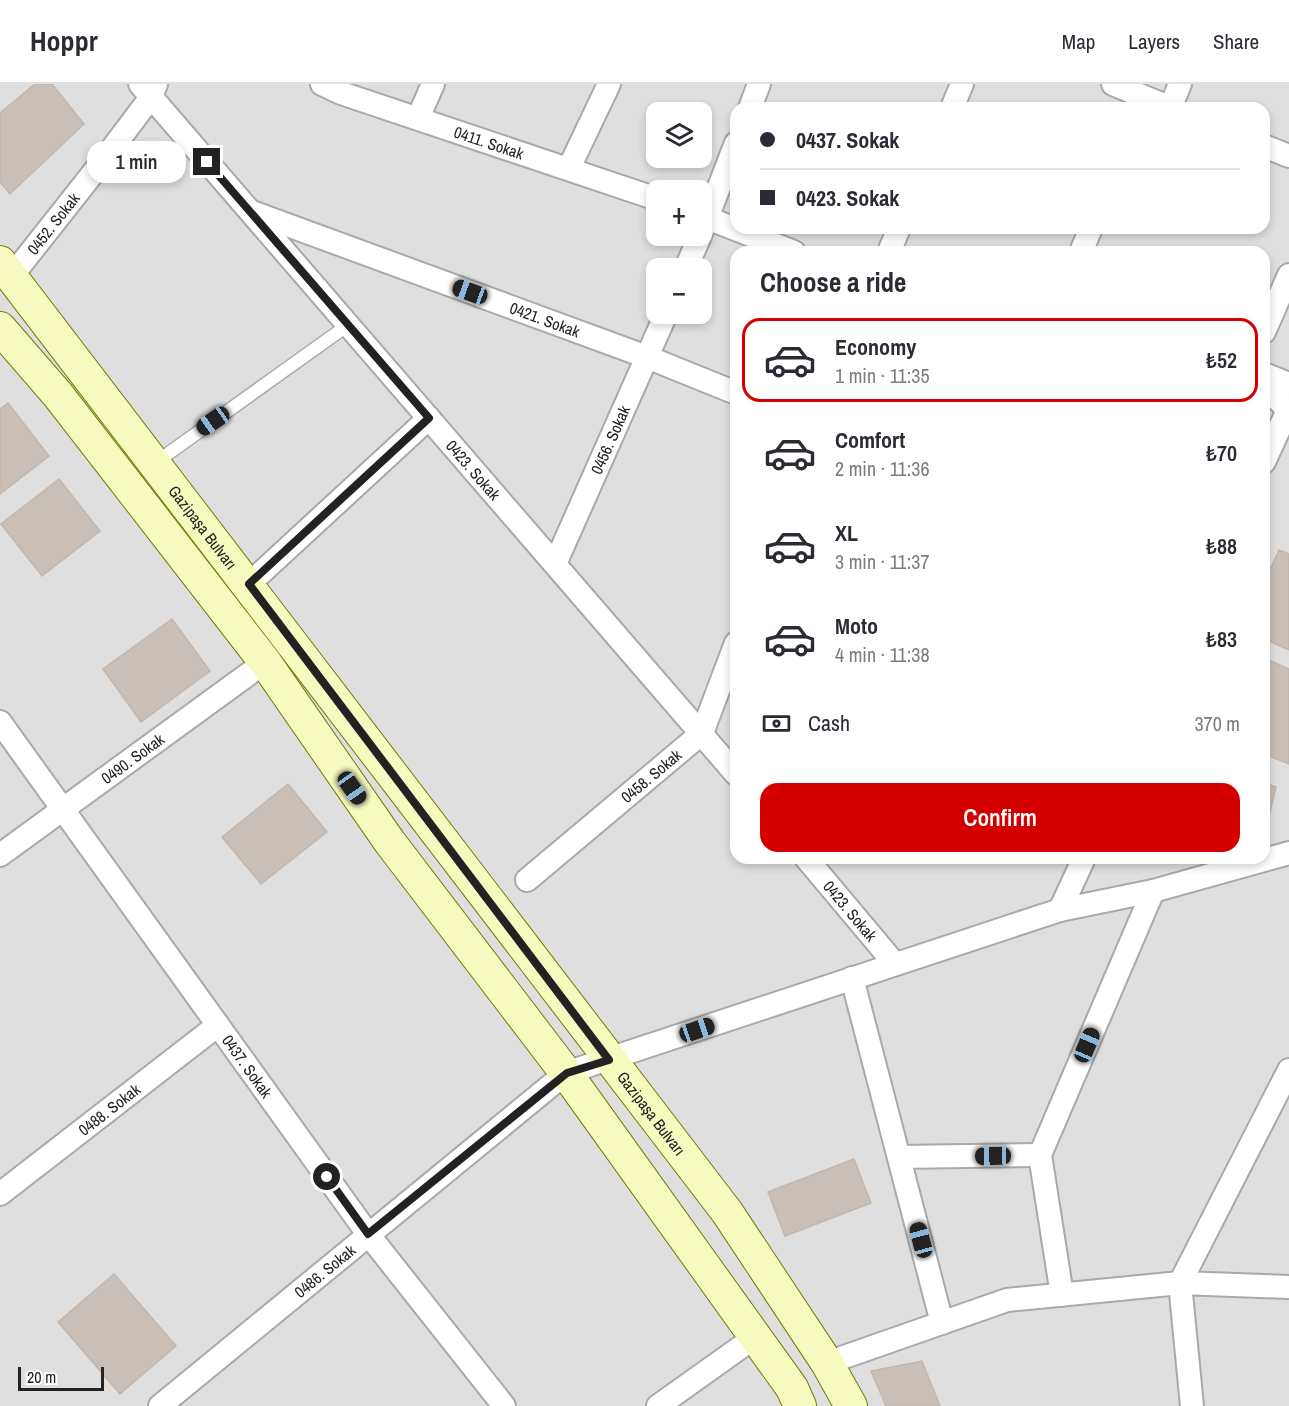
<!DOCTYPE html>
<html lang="en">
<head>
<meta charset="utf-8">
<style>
	body { margin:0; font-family:"Archivo Narrow",sans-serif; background:#f7f7f7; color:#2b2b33; height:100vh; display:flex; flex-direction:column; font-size:22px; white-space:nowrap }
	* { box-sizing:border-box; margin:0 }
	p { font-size:20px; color:#7c7c81 }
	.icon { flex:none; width:33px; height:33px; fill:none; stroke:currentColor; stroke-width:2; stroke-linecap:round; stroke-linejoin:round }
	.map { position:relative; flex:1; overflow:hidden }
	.details { position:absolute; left:730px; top:162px; width:540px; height:618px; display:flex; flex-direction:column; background:#fff; border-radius:18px; box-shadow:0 3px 9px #0003 }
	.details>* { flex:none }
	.top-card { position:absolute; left:730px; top:18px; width:540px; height:132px; border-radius:18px; box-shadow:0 3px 9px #0003; display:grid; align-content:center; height:132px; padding:0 30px; background:#fff }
	.tools { position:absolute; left:646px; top:18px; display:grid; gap:12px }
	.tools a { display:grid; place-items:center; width:66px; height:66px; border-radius:12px; background:#fff; box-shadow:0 3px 9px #0003; font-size:30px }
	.scale { position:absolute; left:18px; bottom:15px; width:86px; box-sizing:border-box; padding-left:6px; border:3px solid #222; border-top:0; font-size:16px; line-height:21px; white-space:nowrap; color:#222; -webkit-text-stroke:4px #fff; paint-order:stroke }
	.end { position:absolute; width:27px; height:27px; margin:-14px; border:8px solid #222; background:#fff; box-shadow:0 0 0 3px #fff }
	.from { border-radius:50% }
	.bubble { position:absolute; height:42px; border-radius:18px; background:#fff; box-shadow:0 3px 9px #0003; font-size:20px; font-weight:600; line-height:42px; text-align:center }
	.car { position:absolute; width:18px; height:36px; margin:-18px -9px; border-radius:8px; box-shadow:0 0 4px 2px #0007; background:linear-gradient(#222 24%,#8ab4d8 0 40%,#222 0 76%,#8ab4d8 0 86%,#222 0) }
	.top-card b { display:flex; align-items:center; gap:21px; height:57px; font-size:22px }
	.top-card b+b { border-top:2px solid #e1e1e2 }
	.top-card i { width:15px; height:15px; background:#2b2b33 }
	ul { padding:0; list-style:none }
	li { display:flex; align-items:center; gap:18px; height:84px; margin:0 12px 9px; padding:0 18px; border:3px solid transparent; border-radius:18px }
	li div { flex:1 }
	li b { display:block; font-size:22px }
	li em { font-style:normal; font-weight:600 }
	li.selected { border-color:#d40000 }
	li>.icon { width:54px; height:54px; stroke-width:1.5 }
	h2 { padding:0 30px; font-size:27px; line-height:72px }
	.pay { display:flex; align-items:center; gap:15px; height:66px; padding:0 30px; font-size:22px }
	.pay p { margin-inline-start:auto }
	.action { display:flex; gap:12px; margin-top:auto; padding:12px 30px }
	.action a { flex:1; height:69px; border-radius:18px; background:#d40000; color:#fff; font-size:24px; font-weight:600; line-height:69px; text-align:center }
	header { display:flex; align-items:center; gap:36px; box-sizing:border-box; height:84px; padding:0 30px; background:#fff; border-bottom:2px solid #e1e1e2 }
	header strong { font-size:28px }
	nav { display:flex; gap:33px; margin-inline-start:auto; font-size:21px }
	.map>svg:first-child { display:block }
	.residential { fill:#e0dfdf; fill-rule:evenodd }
	.building { fill:#c7bfb8; stroke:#c4b6ab; stroke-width:1.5 }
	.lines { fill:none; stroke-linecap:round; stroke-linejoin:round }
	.service-casing { stroke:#a9a9a9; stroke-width:15 }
	.minor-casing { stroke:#a9a9a9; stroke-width:26 }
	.secondary-casing { stroke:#707d05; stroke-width:34 }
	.service { stroke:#fff; stroke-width:12 }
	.minor { stroke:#fff; stroke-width:22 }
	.secondary { stroke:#f7fabf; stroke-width:32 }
	.route { stroke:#222; stroke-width:8 }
	.labels { text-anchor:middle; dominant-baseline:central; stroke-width:4.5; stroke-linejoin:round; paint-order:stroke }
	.street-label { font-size:16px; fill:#222; stroke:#fff }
</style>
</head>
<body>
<header>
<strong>Hoppr</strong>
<nav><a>Map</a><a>Layers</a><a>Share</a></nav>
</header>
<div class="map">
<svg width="1289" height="1322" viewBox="0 0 1289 1322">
	<rect width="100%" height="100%" fill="#f2efe9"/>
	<path class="residential" d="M0,0H1289V1322H0ZM736,24H1264V144H736ZM657,28H702V74H657ZM657,106H702V152H657ZM736,168H1264V774H736ZM657,184H702V230H657Z"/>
	<path class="building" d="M35,0H52L84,40L10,110L0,98V29Z
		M8,319L49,372L0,410V325Z
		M59,395L100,447L42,492L1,440Z
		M1279,466L1289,470V566L1264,555V499Z
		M172,535L210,587L141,638L103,585Z
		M1264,574L1289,585V680L1264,670Z
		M1264,699L1276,703L1265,749H1264Z
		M288,700L327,748L261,800L222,753Z
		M854,1075L871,1119L785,1152L768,1108Z
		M114,1190L176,1262L120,1310L58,1238Z
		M922,1277L940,1322H886L871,1287Z"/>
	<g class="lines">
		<g class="service-casing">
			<path id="service" d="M155,379L348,241"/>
		</g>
		<g class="minor-casing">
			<g id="minor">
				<path id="s1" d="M140,0L736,690"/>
				<path id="s2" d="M322,0L341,9L657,115"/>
				<path d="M1113,0L1171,24"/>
				<path d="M750,24L759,0"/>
				<path d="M952,24L962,0"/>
				<path d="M1170,24L1180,0"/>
				<path d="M418,34L433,0"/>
				<path d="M1264,62L1289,72"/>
				<path d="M569,84L609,0"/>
				<path id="s3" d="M252,128L647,273L736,309"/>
				<path d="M702,132L794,168"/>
				<path d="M702,147L736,59"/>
				<path d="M889,168L899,144"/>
				<path d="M1081,168L1091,144"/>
				<path d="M686,184L700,152"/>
				<path id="s4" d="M11,193L105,74L151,13L156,0"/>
				<path d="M1264,248L1289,191"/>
				<path d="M1264,290L1289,300"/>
				<path d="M1264,301L1288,326L1264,378"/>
				<path id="s5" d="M555,480L666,230"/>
				<path d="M249,500L429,334"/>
				<path id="s6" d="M0,638L368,1150L504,1322"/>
				<path id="s7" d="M0,771L265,578"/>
				<path id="s8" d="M806,774L895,880"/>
				<path id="s9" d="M527,796L702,649L736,559"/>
				<path d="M1060,826L1084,774"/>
				<path d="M852,894L942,1239"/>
				<path d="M899,1073L1040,1071"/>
				<path id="s10" d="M0,1110L218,941"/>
				<path d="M1062,1211L1040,1071L1153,807"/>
				<path d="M827,1279L1007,1216L1180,1199L1289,1203"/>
				<path id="s11" d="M160,1322L566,989L1060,826L1153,807L1289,769"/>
				<path d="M658,1322L755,1253"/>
				<path d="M1192,1322L1180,1199L1289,986"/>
			</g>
		</g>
		<g class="secondary-casing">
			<g id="secondary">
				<path id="s12" d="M0,178L727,1128L827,1279L851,1322"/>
				<path d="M0,244L58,311L265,578L389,757L566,989L792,1304L800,1322"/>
			</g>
		</g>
		<use href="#service" class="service"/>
		<use href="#minor" class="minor"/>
		<use href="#secondary" class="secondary"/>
	</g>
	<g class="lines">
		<path class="route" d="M207,78L429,334L249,500L609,976L567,989L368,1150L327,1093"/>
	</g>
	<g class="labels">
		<g class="street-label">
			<text stroke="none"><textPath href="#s2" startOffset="177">0411. Sokak</textPath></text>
			<text stroke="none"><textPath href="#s4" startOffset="68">0452. Sokak</textPath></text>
			<text stroke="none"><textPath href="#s3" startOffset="312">0421. Sokak</textPath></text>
			<text stroke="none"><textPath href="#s5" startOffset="136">0456. Sokak</textPath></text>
			<text stroke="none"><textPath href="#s1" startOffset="510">0423. Sokak</textPath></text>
			<text stroke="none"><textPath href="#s12" startOffset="334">Gazipaşa Bulvarı</textPath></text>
			<text stroke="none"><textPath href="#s7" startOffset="164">0490. Sokak</textPath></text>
			<text stroke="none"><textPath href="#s9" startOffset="162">0458. Sokak</textPath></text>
			<text stroke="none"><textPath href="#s8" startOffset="69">0423. Sokak</textPath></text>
			<text stroke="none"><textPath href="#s6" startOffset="424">0437. Sokak</textPath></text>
			<text stroke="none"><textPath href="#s10" startOffset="138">0488. Sokak</textPath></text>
			<text stroke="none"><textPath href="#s12" startOffset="1072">Gazipaşa Bulvarı</textPath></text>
			<text stroke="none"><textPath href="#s11" startOffset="213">0486. Sokak</textPath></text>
		</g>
	</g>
</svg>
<div class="tools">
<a><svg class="icon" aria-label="layers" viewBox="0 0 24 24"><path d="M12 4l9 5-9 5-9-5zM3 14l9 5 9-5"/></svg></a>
<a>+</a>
<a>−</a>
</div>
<div class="scale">20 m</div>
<i class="end from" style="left:327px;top:1093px"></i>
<i class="end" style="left:207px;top:78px"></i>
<div class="bubble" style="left:87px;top:57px;width:99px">1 min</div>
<i class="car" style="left:470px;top:208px;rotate:290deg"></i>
<i class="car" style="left:213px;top:337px;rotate:235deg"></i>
<i class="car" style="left:352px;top:704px;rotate:145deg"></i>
<i class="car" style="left:697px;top:946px;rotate:71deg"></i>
<i class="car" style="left:1087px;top:961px;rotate:23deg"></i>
<i class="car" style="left:993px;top:1072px;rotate:269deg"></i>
<i class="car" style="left:921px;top:1156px;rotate:345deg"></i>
<div class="top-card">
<b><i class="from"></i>0437. Sokak</b>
<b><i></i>0423. Sokak</b>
</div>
<section class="details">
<h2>Choose a ride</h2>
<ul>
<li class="selected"><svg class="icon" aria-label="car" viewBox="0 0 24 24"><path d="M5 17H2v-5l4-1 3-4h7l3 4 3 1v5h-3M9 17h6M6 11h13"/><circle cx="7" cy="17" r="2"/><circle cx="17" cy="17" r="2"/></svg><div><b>Economy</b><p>1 min · 11:35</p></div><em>₺52</em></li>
<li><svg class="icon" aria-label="car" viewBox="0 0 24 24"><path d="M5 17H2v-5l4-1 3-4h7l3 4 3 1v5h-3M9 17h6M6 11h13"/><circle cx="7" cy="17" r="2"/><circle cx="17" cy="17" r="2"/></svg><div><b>Comfort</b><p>2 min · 11:36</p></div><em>₺70</em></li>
<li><svg class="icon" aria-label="car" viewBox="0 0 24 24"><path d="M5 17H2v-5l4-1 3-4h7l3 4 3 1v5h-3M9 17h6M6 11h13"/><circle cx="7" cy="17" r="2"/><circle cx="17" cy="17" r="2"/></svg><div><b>XL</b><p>3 min · 11:37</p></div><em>₺88</em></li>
<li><svg class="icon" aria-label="car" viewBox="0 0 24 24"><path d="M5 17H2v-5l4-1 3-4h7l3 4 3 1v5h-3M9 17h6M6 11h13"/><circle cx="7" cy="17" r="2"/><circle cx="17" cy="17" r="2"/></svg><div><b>Moto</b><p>4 min · 11:38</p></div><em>₺83</em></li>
</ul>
<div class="pay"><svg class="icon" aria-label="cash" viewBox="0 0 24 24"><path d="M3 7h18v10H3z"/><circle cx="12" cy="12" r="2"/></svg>Cash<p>370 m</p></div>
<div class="action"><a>Confirm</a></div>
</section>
</div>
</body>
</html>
